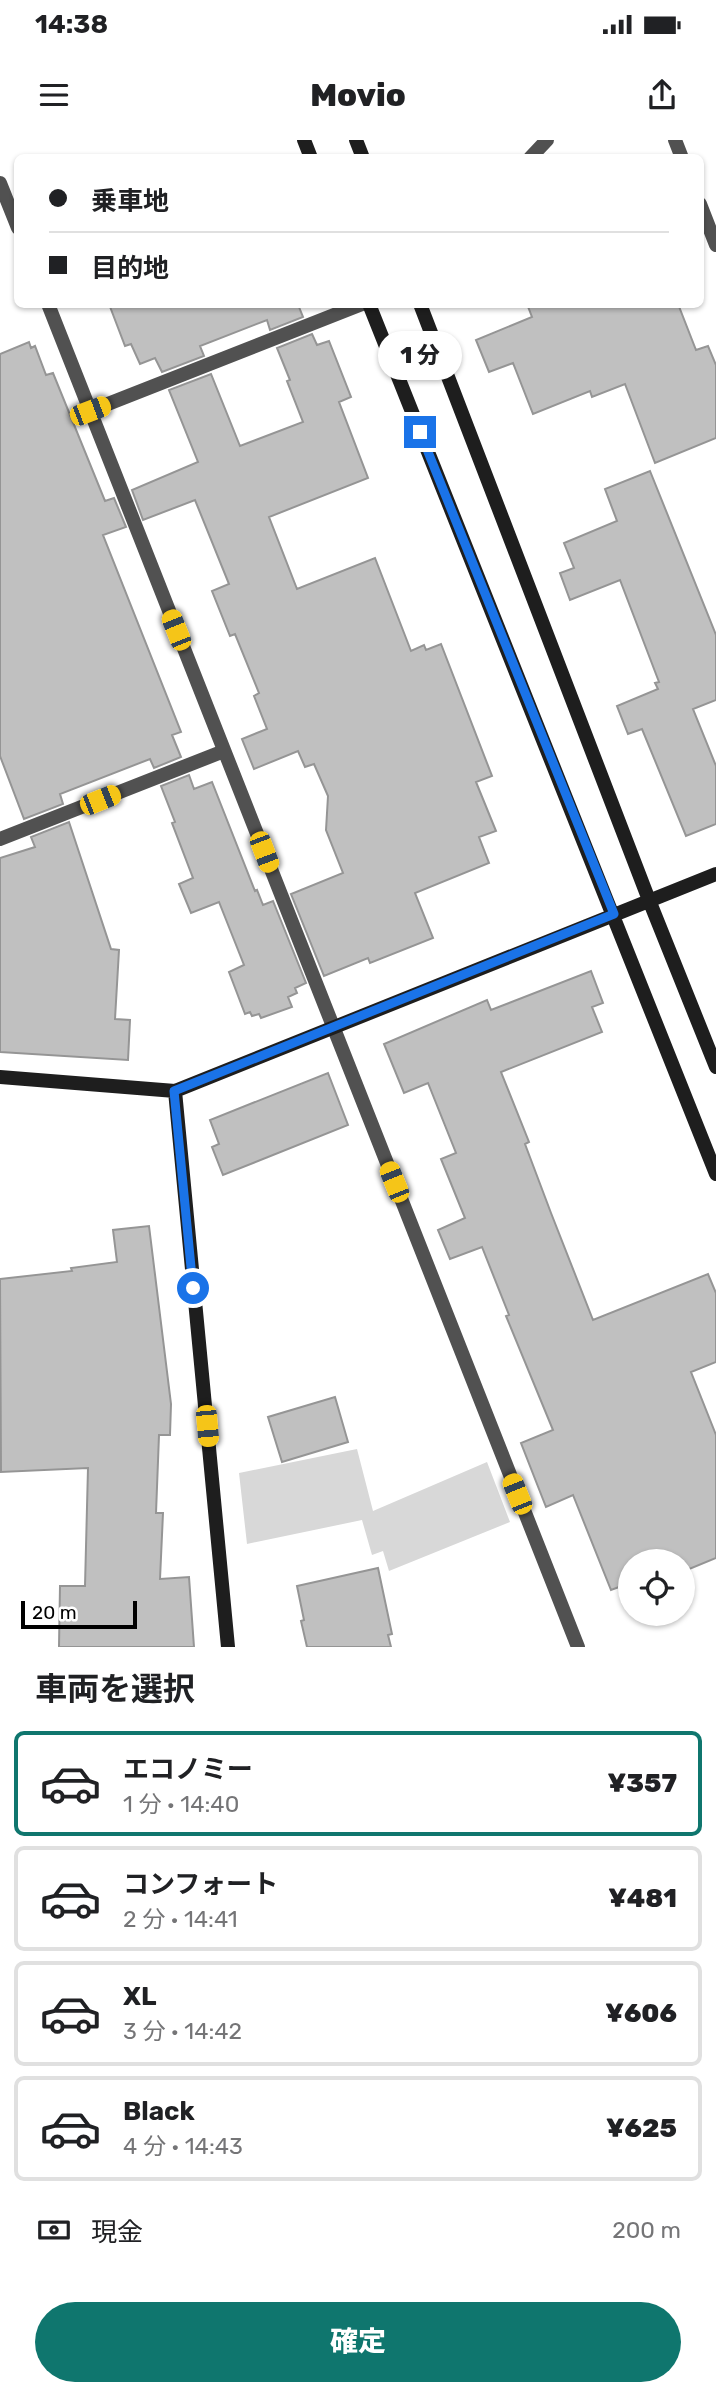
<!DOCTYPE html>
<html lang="ja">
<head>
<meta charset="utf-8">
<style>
	body { margin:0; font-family:Rubik,"Noto Sans JP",sans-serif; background:#f6f6f6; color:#202124; height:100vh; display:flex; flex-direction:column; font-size:26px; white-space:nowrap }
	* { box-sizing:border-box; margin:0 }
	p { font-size:23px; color:#757577 }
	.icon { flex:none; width:38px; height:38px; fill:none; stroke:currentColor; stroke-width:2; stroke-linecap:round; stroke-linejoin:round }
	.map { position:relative; height:1507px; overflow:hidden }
	.panel { display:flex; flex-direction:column; background:#fff; flex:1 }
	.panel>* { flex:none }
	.banner { position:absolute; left:14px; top:14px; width:690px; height:154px; border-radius:10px; box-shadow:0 2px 5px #0004; display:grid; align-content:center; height:154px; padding:0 35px; background:#fff }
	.fabs { position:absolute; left:618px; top:1409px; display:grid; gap:14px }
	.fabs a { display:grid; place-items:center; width:77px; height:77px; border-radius:50%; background:#fff; box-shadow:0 2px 5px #0004; font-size:35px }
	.scale { position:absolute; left:21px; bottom:18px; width:116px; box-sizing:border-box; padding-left:7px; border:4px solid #000; border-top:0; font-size:19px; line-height:24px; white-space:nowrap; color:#000; -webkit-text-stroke:5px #fff; paint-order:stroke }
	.end { position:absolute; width:32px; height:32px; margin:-16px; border:9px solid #1a73e8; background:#fff; box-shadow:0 0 0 4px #fff }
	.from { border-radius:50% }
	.bubble { position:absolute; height:49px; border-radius:24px; background:#fff; box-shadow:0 2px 5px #0004; font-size:23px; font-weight:800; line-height:49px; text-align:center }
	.car { position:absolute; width:21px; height:42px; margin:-21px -10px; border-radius:9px; box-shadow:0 0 5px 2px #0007; background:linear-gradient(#f5c518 24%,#345 0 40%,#f5c518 0 76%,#345 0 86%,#f5c518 0) }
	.banner b { display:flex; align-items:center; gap:24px; height:66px; font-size:26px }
	.banner b+b { border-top:2px solid #e0e0e0 }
	.banner i { width:18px; height:18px; background:#202124 }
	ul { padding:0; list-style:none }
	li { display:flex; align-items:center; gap:21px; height:105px; margin:0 14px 10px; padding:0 21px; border:4px solid #e0e0e0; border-radius:10px }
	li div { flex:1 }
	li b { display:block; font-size:26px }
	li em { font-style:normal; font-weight:800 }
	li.selected { border-color:#0f766e }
	li>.icon { width:63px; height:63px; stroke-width:1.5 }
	h2 { padding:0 35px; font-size:32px; line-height:84px }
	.pay { display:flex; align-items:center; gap:18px; height:77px; padding:0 35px; font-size:26px }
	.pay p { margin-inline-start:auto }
	.action { display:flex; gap:14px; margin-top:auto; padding:14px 35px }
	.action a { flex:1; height:80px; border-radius:42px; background:#0f766e; color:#fff; font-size:28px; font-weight:800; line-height:80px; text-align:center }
	.status { display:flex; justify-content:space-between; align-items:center; height:49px; padding:0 35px; background:#fff; direction:ltr }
	.status svg { height:19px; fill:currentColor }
	header { display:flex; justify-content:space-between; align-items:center; height:91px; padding:0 35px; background:#fff; font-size:32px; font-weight:800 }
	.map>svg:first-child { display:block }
	.green { fill:#d8d8d8 }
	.building { fill:#c0c0c0; stroke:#959595; stroke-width:2 }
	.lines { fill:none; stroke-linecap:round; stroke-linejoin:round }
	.street { stroke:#515151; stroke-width:14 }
	.secondary { stroke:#1e1e1e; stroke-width:14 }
	.route { stroke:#1a73e8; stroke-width:9 }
</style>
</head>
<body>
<div class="status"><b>14:38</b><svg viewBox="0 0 49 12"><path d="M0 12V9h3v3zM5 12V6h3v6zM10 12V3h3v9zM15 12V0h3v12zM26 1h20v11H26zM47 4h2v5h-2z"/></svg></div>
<header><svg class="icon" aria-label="menu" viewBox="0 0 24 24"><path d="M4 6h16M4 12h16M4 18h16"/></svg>Movio<svg class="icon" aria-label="share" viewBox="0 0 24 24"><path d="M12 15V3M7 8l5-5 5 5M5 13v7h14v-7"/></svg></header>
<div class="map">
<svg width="716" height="1507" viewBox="0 0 716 1507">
	<rect width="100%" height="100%" fill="#fff"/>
	<path class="green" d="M357,1309L373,1371L487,1322L510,1382L389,1431L383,1411L372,1415L362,1380L247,1404L239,1333Z"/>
	<path class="building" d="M109,164H300L299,167L303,177L270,190L267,180L200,206L204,216L162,232L155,218L140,224L131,204L125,206Z
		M527,164H678L696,210L708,206L716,225V298L655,323L625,244L592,257L590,251L533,274L513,223L489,232L476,200L532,177Z
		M312,194L317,205L329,201L351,257L339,262L368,338L269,377L297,449L375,418L411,511L424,505L426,510L441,504L492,636L476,642L496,691L479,697L489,723L415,753L433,798L370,823L368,818L324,836L291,754L343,733L326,690L328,656L314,624L305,627L298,611L254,629L242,599L267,589L254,556L259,553L235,494L230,496L212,451L229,444L195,360L143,380L132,350L198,322L169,250L211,234L240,306L303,282L287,241L290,240L277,208Z
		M29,202L31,208L35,206L46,235L53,233L105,361L114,358L126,387L103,395L181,592L172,595L181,617L154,628L150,619L60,654L63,664L24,679L0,616V214Z
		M650,331L716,495V560L693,569L716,626V684L686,696L642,589L628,594L617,566L658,549L655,543L659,542L620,440L570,460L560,433L574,428L564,403L617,381L605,349Z
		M189,635L194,649L212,642L255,751L257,750L263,765L273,761L306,843L295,848L297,853L288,857L292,867L261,878L259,874L252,876L250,872L245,874L229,832L244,825L219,762L191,773L179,744L193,738L172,683L175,682L161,646Z
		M69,682L111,809L119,810L115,879L130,880L128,920L0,912V718L35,707L31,697Z
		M591,831L603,863L592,867L602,892L501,932L529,1002L525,1004L551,1073L593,1180L708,1134L716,1153V1222L691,1232L716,1295V1418L682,1432V1421H630V1443L611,1450L573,1355L546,1367L521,1303L553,1290L506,1176L509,1175L482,1107L450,1119L438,1090L465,1078L441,1019L456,1013L428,943L404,953L384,904L487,860L491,870Z
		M328,933L348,985L223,1035L212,1007L219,1004L210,980Z
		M149,1086L171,1264L170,1295H159L156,1373H163L160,1439L189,1437L194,1507H59L60,1446H85L88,1328L1,1332L0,1139L72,1131L71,1128L117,1122L113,1090Z
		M335,1257L348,1302L282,1322L268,1277Z
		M378,1428L392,1494L388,1495L391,1507H307L301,1481L304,1480L297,1446Z"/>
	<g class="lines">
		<path class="street" d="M675,0L682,18
			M530,18L547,0
			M0,43L18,88
			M700,64L716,105
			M48,164L578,1507
			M90,271L362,164
			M0,699L224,611"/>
		<path class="secondary" d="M304,0L311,18
			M356,0L363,18
			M369,164L716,1034
			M420,164L649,760L716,927
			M0,937L175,951L716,734
			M175,951L228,1507"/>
	</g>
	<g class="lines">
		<path class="route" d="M193,1148L174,951L614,774L420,292"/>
	</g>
</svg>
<div class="fabs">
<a><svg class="icon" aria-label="locate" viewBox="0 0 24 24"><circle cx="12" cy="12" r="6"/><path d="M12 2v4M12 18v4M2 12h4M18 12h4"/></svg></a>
</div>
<div class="scale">20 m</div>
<i class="end from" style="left:193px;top:1148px"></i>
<i class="end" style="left:420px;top:292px"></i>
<div class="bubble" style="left:378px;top:191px;width:84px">1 分</div>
<i class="car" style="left:90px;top:271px;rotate:69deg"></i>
<i class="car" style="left:176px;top:490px;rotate:338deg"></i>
<i class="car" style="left:100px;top:660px;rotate:68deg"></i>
<i class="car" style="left:264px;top:712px;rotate:159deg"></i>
<i class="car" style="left:394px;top:1042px;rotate:338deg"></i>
<i class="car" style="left:207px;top:1286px;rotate:175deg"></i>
<i class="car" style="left:517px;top:1354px;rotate:338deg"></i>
<div class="banner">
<b><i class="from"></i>乗車地</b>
<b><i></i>目的地</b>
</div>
</div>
<section class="panel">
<h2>車両を選択</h2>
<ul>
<li class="selected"><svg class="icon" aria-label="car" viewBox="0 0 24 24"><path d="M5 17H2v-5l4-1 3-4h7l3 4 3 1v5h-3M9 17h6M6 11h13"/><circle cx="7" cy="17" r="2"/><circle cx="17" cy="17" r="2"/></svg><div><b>エコノミー</b><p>1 分 · 14:40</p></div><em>¥357</em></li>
<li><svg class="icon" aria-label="car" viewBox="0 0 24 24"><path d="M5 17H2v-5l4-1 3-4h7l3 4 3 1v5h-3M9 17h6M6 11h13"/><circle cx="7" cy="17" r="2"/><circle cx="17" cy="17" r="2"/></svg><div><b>コンフォート</b><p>2 分 · 14:41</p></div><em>¥481</em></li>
<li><svg class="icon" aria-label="car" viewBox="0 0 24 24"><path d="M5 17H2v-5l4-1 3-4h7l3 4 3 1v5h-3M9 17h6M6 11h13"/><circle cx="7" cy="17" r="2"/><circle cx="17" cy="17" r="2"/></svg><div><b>XL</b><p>3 分 · 14:42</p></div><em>¥606</em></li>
<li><svg class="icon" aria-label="car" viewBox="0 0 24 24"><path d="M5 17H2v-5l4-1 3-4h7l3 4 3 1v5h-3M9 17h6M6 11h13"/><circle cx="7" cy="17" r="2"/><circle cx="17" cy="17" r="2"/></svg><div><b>Black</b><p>4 分 · 14:43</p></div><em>¥625</em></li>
</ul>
<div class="pay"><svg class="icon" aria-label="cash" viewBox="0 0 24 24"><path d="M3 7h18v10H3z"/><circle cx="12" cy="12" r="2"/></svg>現金<p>200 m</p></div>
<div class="action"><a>確定</a></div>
</section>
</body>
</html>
